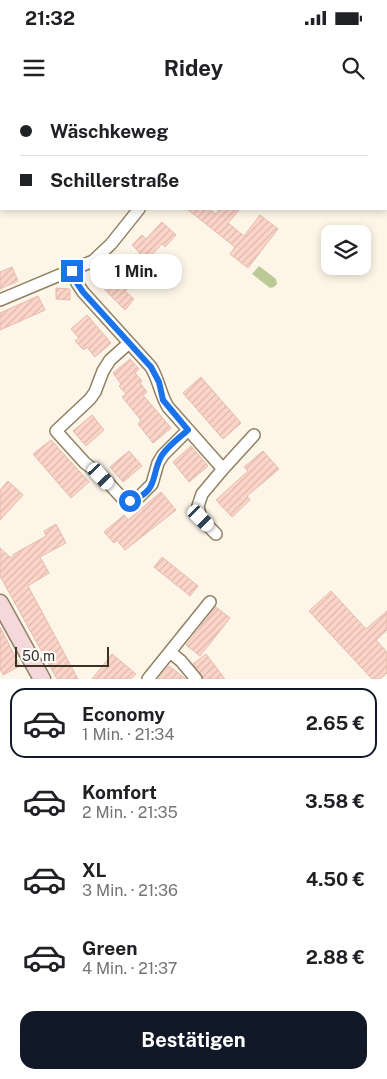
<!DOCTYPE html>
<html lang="de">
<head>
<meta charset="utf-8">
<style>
	body { margin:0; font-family:"Public Sans",sans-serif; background:#f6f6f6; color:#202124; height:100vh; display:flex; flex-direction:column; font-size:19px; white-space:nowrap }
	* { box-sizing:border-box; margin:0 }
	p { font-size:16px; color:#757577 }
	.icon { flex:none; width:28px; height:28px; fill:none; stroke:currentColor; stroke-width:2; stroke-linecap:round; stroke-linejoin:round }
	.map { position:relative; height:579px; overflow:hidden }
	.panel { display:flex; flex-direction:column; background:#fff; flex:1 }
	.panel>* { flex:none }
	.guide { position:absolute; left:0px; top:0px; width:388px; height:110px; box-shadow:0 2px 8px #0003; display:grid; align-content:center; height:110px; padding:0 20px; background:#fff }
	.tools { position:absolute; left:321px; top:125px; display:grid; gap:10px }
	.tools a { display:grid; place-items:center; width:50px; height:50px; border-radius:10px; background:#fff; box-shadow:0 2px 8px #0003; font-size:25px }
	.scale { position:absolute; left:15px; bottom:12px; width:94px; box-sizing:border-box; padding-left:5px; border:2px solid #393225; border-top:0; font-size:14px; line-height:18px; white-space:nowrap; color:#393225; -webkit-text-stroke:4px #fff; paint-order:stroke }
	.end { position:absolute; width:22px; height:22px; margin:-11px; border:6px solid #1a73e8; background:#fff; box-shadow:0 0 0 2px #fff }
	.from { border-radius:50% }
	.bubble { position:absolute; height:35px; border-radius:15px; background:#fff; box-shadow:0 2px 8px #0003; font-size:16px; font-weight:700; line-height:35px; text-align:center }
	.car { position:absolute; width:15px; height:30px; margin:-15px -8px; border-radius:6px; box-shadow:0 0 4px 1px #0007; background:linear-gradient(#fff 24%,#345 0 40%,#fff 0 76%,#345 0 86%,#fff 0) }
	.guide b { display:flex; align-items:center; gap:18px; height:48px; font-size:19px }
	.guide b+b { border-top:1px solid #e0e0e0 }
	.guide i { width:12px; height:12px; background:#202124 }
	ul { padding:9px 0 0; list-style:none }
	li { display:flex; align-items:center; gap:15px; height:70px; margin:0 10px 8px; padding:0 10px; border:2px solid transparent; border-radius:15px }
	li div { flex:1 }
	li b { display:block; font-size:19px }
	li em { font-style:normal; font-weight:700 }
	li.active { border-color:#111827 }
	li>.icon { width:45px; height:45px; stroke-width:1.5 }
	.button { display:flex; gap:10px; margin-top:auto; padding:10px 20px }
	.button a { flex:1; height:58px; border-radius:15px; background:#111827; color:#fff; font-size:20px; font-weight:700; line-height:58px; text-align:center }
	.status { display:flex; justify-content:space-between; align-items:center; height:35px; padding:0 25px; background:#fff; direction:ltr }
	.status svg { height:14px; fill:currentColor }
	header { display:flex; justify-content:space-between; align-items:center; height:65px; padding:0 20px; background:#fff; font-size:22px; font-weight:700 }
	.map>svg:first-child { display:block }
	.grass { fill:#bbca95 }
	.park { fill:url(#park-crowns) }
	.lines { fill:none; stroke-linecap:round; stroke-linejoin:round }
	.stream { stroke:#77aada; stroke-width:4 }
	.building { fill:url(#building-hatch); stroke:#e3bcaf }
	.street-casing { stroke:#918163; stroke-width:14 }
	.secondary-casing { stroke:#918163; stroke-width:19 }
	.street { stroke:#fff; stroke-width:11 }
	.secondary { stroke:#f5d8da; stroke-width:16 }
	.route { stroke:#1a73e8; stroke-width:6 }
</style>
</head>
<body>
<div class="status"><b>21:32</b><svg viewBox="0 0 49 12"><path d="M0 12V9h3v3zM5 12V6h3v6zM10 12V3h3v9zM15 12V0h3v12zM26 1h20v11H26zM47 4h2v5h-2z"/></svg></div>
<header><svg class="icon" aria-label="menu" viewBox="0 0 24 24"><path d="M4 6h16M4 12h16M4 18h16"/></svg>Ridey<svg class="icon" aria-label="search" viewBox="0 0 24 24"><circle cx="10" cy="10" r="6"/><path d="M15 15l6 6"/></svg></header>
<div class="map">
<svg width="387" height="579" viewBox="0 0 387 579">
	<defs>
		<pattern id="park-crowns" width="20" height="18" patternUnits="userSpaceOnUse" patternTransform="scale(1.25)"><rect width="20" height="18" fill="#bbca95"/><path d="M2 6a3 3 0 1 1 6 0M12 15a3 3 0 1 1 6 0" fill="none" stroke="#99a579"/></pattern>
		<pattern id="building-hatch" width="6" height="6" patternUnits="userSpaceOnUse" patternTransform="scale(1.25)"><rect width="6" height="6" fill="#fdd5c8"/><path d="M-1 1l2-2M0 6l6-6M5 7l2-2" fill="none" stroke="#dab7ac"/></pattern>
	</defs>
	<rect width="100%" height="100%" fill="#fdf6e8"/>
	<path class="grass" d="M259,166L276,179L277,184L274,187L270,188L252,174Z"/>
	<path class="park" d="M0,0H98L1,1L0,93Z"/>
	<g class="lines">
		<path class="stream" d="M54,1L55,0
			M0,51L1,50"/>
	</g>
	<path class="building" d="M187,109H209L216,114L220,109H240L228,123L244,136L260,115L278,129L248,168L230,154L235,147Z
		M162,122L176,135L165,147L162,144L143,164L148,171L125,191L134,199L125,210L103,188L140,153L132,145L142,135L146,139Z
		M12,167L18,181L0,189V172Z
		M56,188L70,189V200L56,199Z
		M38,196L45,210L0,230V213Z
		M87,215L111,243L95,257L87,247L84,250L75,241L79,238L71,229Z
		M130,259L139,269L135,273L142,281L140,283L147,292L143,295L171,328L153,343L138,324L141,320L122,297L126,294L119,286L121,284L113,273Z
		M201,277L241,323L223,339L183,293Z
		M92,315L104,330L86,346L73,331Z
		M51,340L89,382L71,398L33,354Z
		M191,346L208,366L189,382L173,362Z
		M129,351L142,366L123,382L110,367Z
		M263,351L279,369L247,396L250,400L232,417L216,400L248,371L244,367Z
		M8,381L23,395L0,420V390Z
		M161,392L176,410L125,450L117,440L114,443L104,432L124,415L128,420Z
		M56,424L66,443L40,457L49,473L28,486L78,579H57L0,476V448L11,458L14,454L46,436L44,431Z
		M162,457L198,486L190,496L154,467Z
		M331,491L366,529L387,511V530L376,540L387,552V573L380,579H372L309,511Z
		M216,507L230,518L200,556L186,545Z
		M0,527L20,566L3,575L0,569Z
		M112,554L136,574L131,579H92Z
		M206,554L225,579H204L203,578L193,564Z
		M169,566L186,579H158Z"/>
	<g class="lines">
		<g class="street-casing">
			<path id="street" d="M226,1L227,0
				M72,171L77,183L83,192L151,267C159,280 160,294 168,307L223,369
				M0,200L93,161L111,144L139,109
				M129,243L110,260L103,271L95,292L90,299L56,331L85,363L101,375L123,399L130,401L137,399L152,384L158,363L163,355L188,330
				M216,434L201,419L198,406L202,394L223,369L254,335
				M170,552L181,561L196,579
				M148,579L210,502"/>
		</g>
		<g class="secondary-casing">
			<path id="secondary" d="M0,503L42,579"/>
		</g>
		<use href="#street" class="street"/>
		<use href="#secondary" class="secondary"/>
	</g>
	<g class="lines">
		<path class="route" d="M72,171L77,183L83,192L151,267L159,282L163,300L188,330C179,338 169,345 162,355C150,375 160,391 130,401"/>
	</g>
</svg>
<div class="tools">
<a><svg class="icon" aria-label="layers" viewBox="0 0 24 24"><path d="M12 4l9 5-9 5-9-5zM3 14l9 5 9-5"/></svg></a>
</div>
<div class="scale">50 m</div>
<i class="end from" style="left:130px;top:401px"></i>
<i class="end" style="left:72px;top:171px"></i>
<div class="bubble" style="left:90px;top:154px;width:92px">1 Min.</div>
<i class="car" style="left:101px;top:376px;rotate:137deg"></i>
<i class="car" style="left:201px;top:418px;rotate:136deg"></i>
<div class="guide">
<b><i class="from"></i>Wäschkeweg</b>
<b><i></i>Schillerstraße</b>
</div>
</div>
<section class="panel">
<ul>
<li class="active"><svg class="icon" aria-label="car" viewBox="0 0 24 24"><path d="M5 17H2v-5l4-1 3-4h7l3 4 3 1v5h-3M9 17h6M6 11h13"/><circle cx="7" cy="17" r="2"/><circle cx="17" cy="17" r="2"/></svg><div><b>Economy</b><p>1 Min. · 21:34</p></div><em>2.65 €</em></li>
<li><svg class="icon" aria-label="car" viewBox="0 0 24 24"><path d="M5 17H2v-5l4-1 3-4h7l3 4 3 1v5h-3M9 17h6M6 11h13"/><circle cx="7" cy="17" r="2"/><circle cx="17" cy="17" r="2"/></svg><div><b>Komfort</b><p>2 Min. · 21:35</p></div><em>3.58 €</em></li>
<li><svg class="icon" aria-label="car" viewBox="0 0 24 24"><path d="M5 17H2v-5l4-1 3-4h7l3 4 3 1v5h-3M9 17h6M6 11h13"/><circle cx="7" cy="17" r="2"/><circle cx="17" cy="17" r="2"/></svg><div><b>XL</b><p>3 Min. · 21:36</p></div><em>4.50 €</em></li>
<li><svg class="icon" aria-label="car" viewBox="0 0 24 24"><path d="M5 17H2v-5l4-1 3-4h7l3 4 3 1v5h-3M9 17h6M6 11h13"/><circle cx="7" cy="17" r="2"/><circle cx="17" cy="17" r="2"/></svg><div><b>Green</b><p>4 Min. · 21:37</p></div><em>2.88 €</em></li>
</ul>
<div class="button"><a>Bestätigen</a></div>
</section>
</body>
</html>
